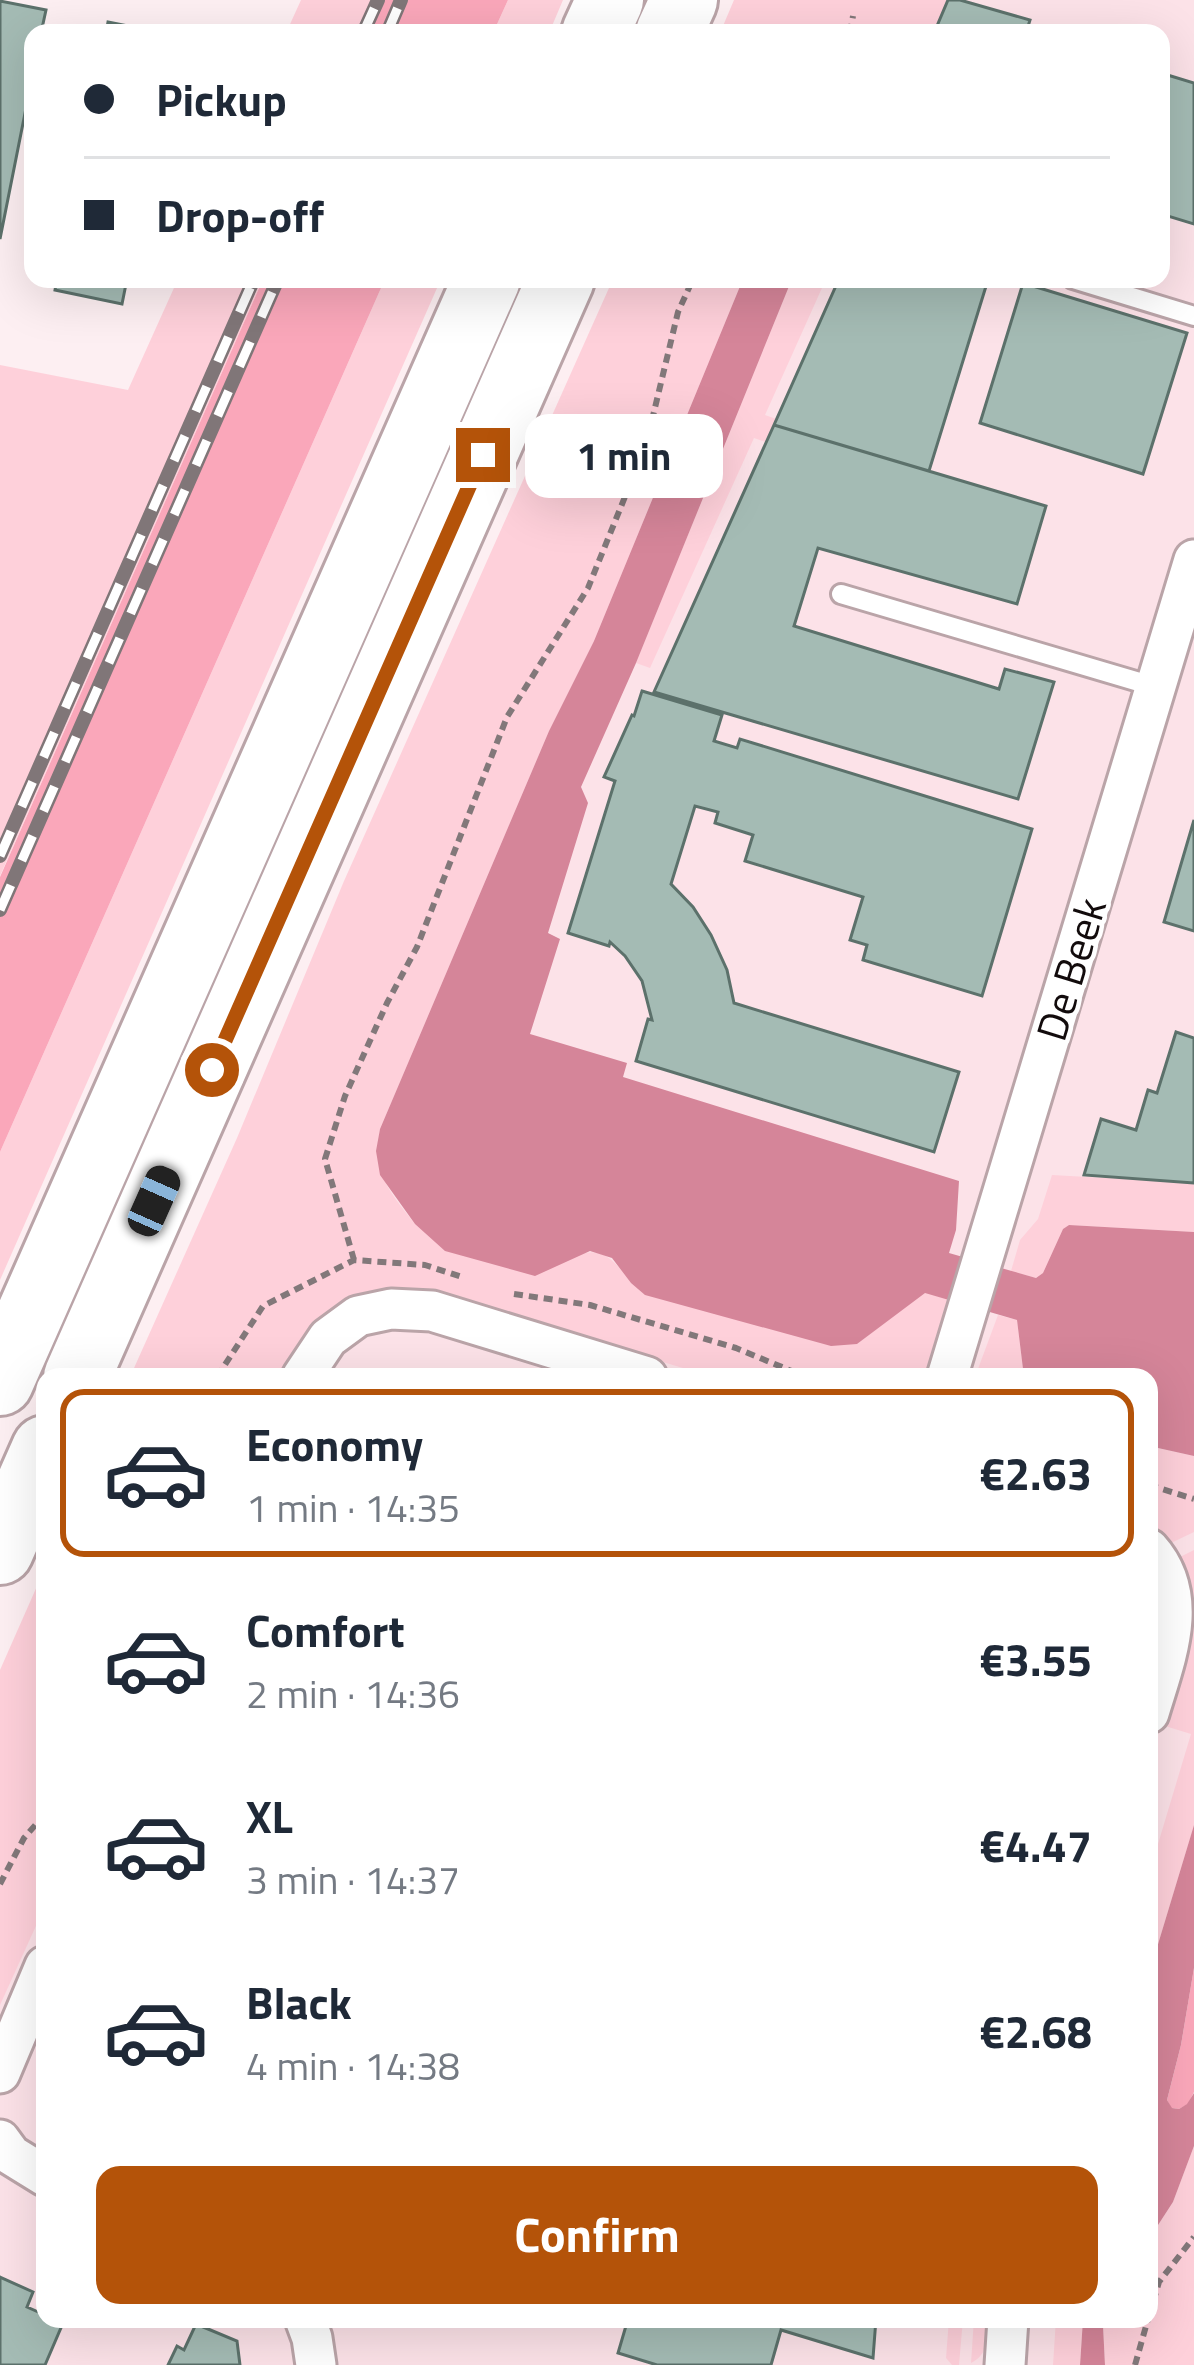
<!DOCTYPE html>
<html lang="en">
<head>
<meta charset="utf-8">
<style>
	body { margin:0; font-family:"Titillium Web",sans-serif; background:#f6f6f7; color:#1f2937; height:100vh; display:flex; flex-direction:column; font-size:45px; white-space:nowrap }
	* { box-sizing:border-box; margin:0 }
	p { font-size:39px; color:#747a83 }
	.icon { flex:none; width:66px; height:66px; fill:none; stroke:currentColor; stroke-width:2; stroke-linecap:round; stroke-linejoin:round }
	.map { position:relative; flex:1; overflow:hidden }
	.side { position:absolute; left:36px; top:1368px; width:1122px; height:960px; display:flex; flex-direction:column; background:#fff; border-radius:24px; box-shadow:0 12px 48px #0002 }
	.side>* { flex:none }
	.hud { position:absolute; left:24px; top:24px; width:1146px; height:264px; border-radius:24px; box-shadow:0 12px 48px #0002; display:grid; align-content:center; height:264px; padding:0 60px; background:#fff }
	.end { position:absolute; width:54px; height:54px; margin:-27px; border:15px solid #b45309; background:#fff; box-shadow:0 0 0 6px #fff }
	.from { border-radius:50% }
	.bubble { position:absolute; height:84px; border-radius:24px; background:#fff; box-shadow:0 12px 48px #0002; font-size:39px; font-weight:700; line-height:84px; text-align:center }
	.car { position:absolute; width:36px; height:72px; margin:-36px -18px; border-radius:15px; box-shadow:0 0 9px 3px #0007; background:linear-gradient(#222 24%,#8ab4d8 0 40%,#222 0 76%,#8ab4d8 0 86%,#222 0) }
	.hud b { display:flex; align-items:center; gap:42px; height:114px; font-size:45px }
	.hud b+b { border-top:3px solid #e0e1e3 }
	.hud i { width:30px; height:30px; background:#1f2937 }
	ul { padding:21px 0 0; list-style:none }
	li { display:flex; align-items:center; gap:36px; height:168px; margin:0 24px 18px; padding:0 36px; border:6px solid transparent; border-radius:24px }
	li div { flex:1 }
	li b { display:block; font-size:45px }
	li em { font-style:normal; font-weight:700 }
	li.on { border-color:#b45309 }
	li>.icon { width:108px; height:108px; stroke-width:1.5 }
	.cta { display:flex; gap:24px; margin-top:auto; padding:24px 60px }
	.cta a { flex:1; height:138px; border-radius:24px; background:#b45309; color:#fff; font-size:48px; font-weight:700; line-height:138px; text-align:center }
	.map>svg:first-child { display:block }
	.built { fill:#fce2e8 }
	.green { fill:#fed0da }
	.forest { fill:#faa7ba }
	.water { fill:#d58599 }
	.building { fill:#a4bbb4; stroke:#5c716b; stroke-width:3 }
	.lines { fill:none; stroke-linecap:round; stroke-linejoin:round }
	.service-casing { stroke:#baa4a8; stroke-width:24 }
	.minor-casing { stroke:#baa4a8; stroke-width:45 }
	.motorway-casing { stroke:#baa4a8; stroke-width:72 }
	.path { stroke:#82787a; stroke-width:6; stroke-dasharray:9 6; stroke-linecap:butt }
	.service { stroke:#fff; stroke-width:18 }
	.minor { stroke:#fff; stroke-width:39 }
	.motorway { stroke:#fff; stroke-width:66 }
	.rail-casing { stroke:#807678; stroke-width:14 }
	.rail { stroke:#fff; stroke-width:9; stroke-dasharray:27; stroke-linecap:butt }
	.route { stroke:#b45309; stroke-width:15 }
	.labels { text-anchor:middle; dominant-baseline:central; stroke-width:9; stroke-linejoin:round; paint-order:stroke }
	.street-label { font-size:42px; fill:#120b0c; stroke:#fff }
</style>
</head>
<body>
<div class="map">
<svg width="1194" height="2365" viewBox="0 0 1194 2365">
	<rect width="100%" height="100%" fill="#fdeff2"/>
	<path class="built" d="M839,0H1194V1825L1149,1974V1377H194L703,279H1161V33H823Z
		M45,1752V2319H1075L1072,2365H0V1871Z"/>
	<path class="green" d="M301,0H381L366,33H286Z
		M508,0H563L549,33H493Z
		M734,0H948L934,33H720Z
		M178,279H263L0,876V365L128,390Z
		M385,279H441L0,1280V1152Z
		M613,279H743L594,641L549,731L380,1129C372,1173 389,1191 415,1224L578,1255C604,1245 617,1264 631,1283L857,1344L924,1292L956,1302L934,1377H713L435,1294L374,1293L309,1327L286,1377H130L237,1138L344,881Z
		M792,279H826L765,415L782,421L771,444L754,438L650,668L636,663Z
		M1052,1175L1194,1183V1232L1069,1225L1063,1229L1043,1273L1036,1278L1011,1271L1020,1240L1038,1219Z
		M998,1315L1017,1320L1024,1377H975Z
		M1149,1446L1194,1456V1532L1171,1543L1149,1522Z
		M1194,1550V1825L1149,1974V1874L1191,1734L1165,1726C1183,1664 1194,1621 1180,1557Z
		M45,1568V1906L0,2005V1670Z
		M1194,2146V2365H1105L1103,2325L1106,2319H1149V2239L1173,2202Z
		M949,2319H963L959,2365H952L946,2358Z
		M974,2319H989C988,2337 989,2354 971,2363Z
		M1056,2319H1083L1080,2365H1053Z"/>
	<path class="forest" d="M381,0H508L493,33H366Z
		M263,279H385L0,1152V877Z
		M1194,1968V2092L1188,2104L1179,2109L1171,2108L1167,2100L1181,2045Z"/>
	<path class="water" d="M743,279H792L636,663L581,787L588,803L548,933L560,939L530,1034L627,1063L623,1077L959,1181L956,1230L949,1253L1036,1278L1043,1273L1063,1229L1069,1225L1194,1232V1456L1149,1446V1377H1024L1017,1320L925,1293L857,1344L831,1346L645,1295L631,1283L612,1258L590,1251L535,1276L445,1251L415,1224L380,1175L376,1151L380,1129L549,731L594,641Z
		M1194,1825V1968L1181,2045L1167,2100L1172,2108L1179,2109L1187,2104L1194,2093V2146L1173,2202L1149,2239V1974Z
		M1083,2319H1106L1103,2325L1105,2365H1080Z"/>
	<path class="building" d="M948,0H960L1030,20L1026,33H934Z
		M0,1L46,10L41,33H33V73L0,239Z
		M108,22L163,33H106Z
		M1161,73L1194,83V224L1161,214Z
		M57,279H127L122,304L55,290Z
		M839,279H973L987,283L929,471L774,425Z
		M1023,283L1187,333L1143,474L980,423Z
		M774,425L1046,506L1017,604L818,548L794,626L999,689L1005,669L1054,682L1018,799L654,692Z
		M642,691L722,715L714,741L737,748L740,739L1032,829L982,996L863,960L867,945L850,940L863,897L745,861L753,835L715,823L718,812L695,806L671,884L693,907L711,935L727,970L734,1003L959,1072L934,1152L636,1061L648,1019L652,1020L642,981L625,956L610,942L609,946L568,933L615,781L604,777L632,715L634,716Z
		M1194,820V931L1164,922Z
		M1176,1032L1194,1038V1183L1084,1175L1101,1119L1136,1130L1148,1090L1157,1093Z
		M0,2277L33,2292L27,2307L45,2315V2319L63,2323L45,2365H0Z
		M628,2319H876L873,2358L781,2330L771,2365H657L618,2353Z
		M196,2324L237,2341L240,2365H168L177,2346L184,2350Z"/>
	<g class="lines">
		<g class="service-casing">
			<path id="service" d="M1073,279L1194,316
				M841,594L1156,687"/>
		</g>
		<g class="minor-casing">
			<path id="minor" d="M302,1377L328,1338L358,1316L391,1309L432,1311L647,1377
				M947,1377L1194,560
				M1149,1549C1192,1597 1165,1659 1149,1713
				M0,2073L45,1966
				M0,2140L11,2155L45,2176
				M305,2319L312,2338L316,2365
				M1005,2365L1008,2319"/>
		</g>
		<g class="motorway-casing">
			<path id="motorway" d="M595,33L610,0
				M669,33L684,0
				M77,1377L561,279
				M0,1382L487,279
				M0,1551L45,1449"/>
		</g>
		<path class="path" d="M850,33L853,16
			M354,1260L325,1159L345,1096L387,1003L417,947L507,717L588,588L646,445L678,312L693,279
			M514,1294L590,1305L736,1348L806,1377
			M217,1377L263,1306L354,1260L425,1265L462,1277
			M1149,1485L1194,1499
			M0,1884L24,1838L45,1814
			M1149,2316L1159,2282L1194,2237
			M1135,2365L1148,2319"/>
		<use href="#service" class="service"/>
		<use href="#minor" class="minor"/>
		<use href="#motorway" class="motorway"/>
		<g class="rail-casing">
			<path id="rail" d="M363,33L378,0
				M387,33L401,0
				M0,856L254,279
				M0,910L278,279"/>
		</g>
		<use href="#rail" class="rail"/>
	</g>
	<g class="lines">
		<path class="route" d="M212,1070L483,455"/>
	</g>
	<g class="labels">
		<g class="street-label">
			<text transform="translate(1070 969) rotate(-73)">De Beek</text>
		</g>
	</g>
</svg>
<i class="end from" style="left:212px;top:1070px"></i>
<i class="end" style="left:483px;top:455px"></i>
<div class="bubble" style="left:525px;top:414px;width:198px">1 min</div>
<i class="car" style="left:154px;top:1201px;rotate:24deg"></i>
<div class="hud">
<b><i class="from"></i>Pickup</b>
<b><i></i>Drop-off</b>
</div>
<section class="side">
<ul>
<li class="on"><svg class="icon" aria-label="car" viewBox="0 0 24 24"><path d="M5 17H2v-5l4-1 3-4h7l3 4 3 1v5h-3M9 17h6M6 11h13"/><circle cx="7" cy="17" r="2"/><circle cx="17" cy="17" r="2"/></svg><div><b>Economy</b><p>1 min · 14:35</p></div><em>€2.63</em></li>
<li><svg class="icon" aria-label="car" viewBox="0 0 24 24"><path d="M5 17H2v-5l4-1 3-4h7l3 4 3 1v5h-3M9 17h6M6 11h13"/><circle cx="7" cy="17" r="2"/><circle cx="17" cy="17" r="2"/></svg><div><b>Comfort</b><p>2 min · 14:36</p></div><em>€3.55</em></li>
<li><svg class="icon" aria-label="car" viewBox="0 0 24 24"><path d="M5 17H2v-5l4-1 3-4h7l3 4 3 1v5h-3M9 17h6M6 11h13"/><circle cx="7" cy="17" r="2"/><circle cx="17" cy="17" r="2"/></svg><div><b>XL</b><p>3 min · 14:37</p></div><em>€4.47</em></li>
<li><svg class="icon" aria-label="car" viewBox="0 0 24 24"><path d="M5 17H2v-5l4-1 3-4h7l3 4 3 1v5h-3M9 17h6M6 11h13"/><circle cx="7" cy="17" r="2"/><circle cx="17" cy="17" r="2"/></svg><div><b>Black</b><p>4 min · 14:38</p></div><em>€2.68</em></li>
</ul>
<div class="cta"><a>Confirm</a></div>
</section>
</div>
</body>
</html>
